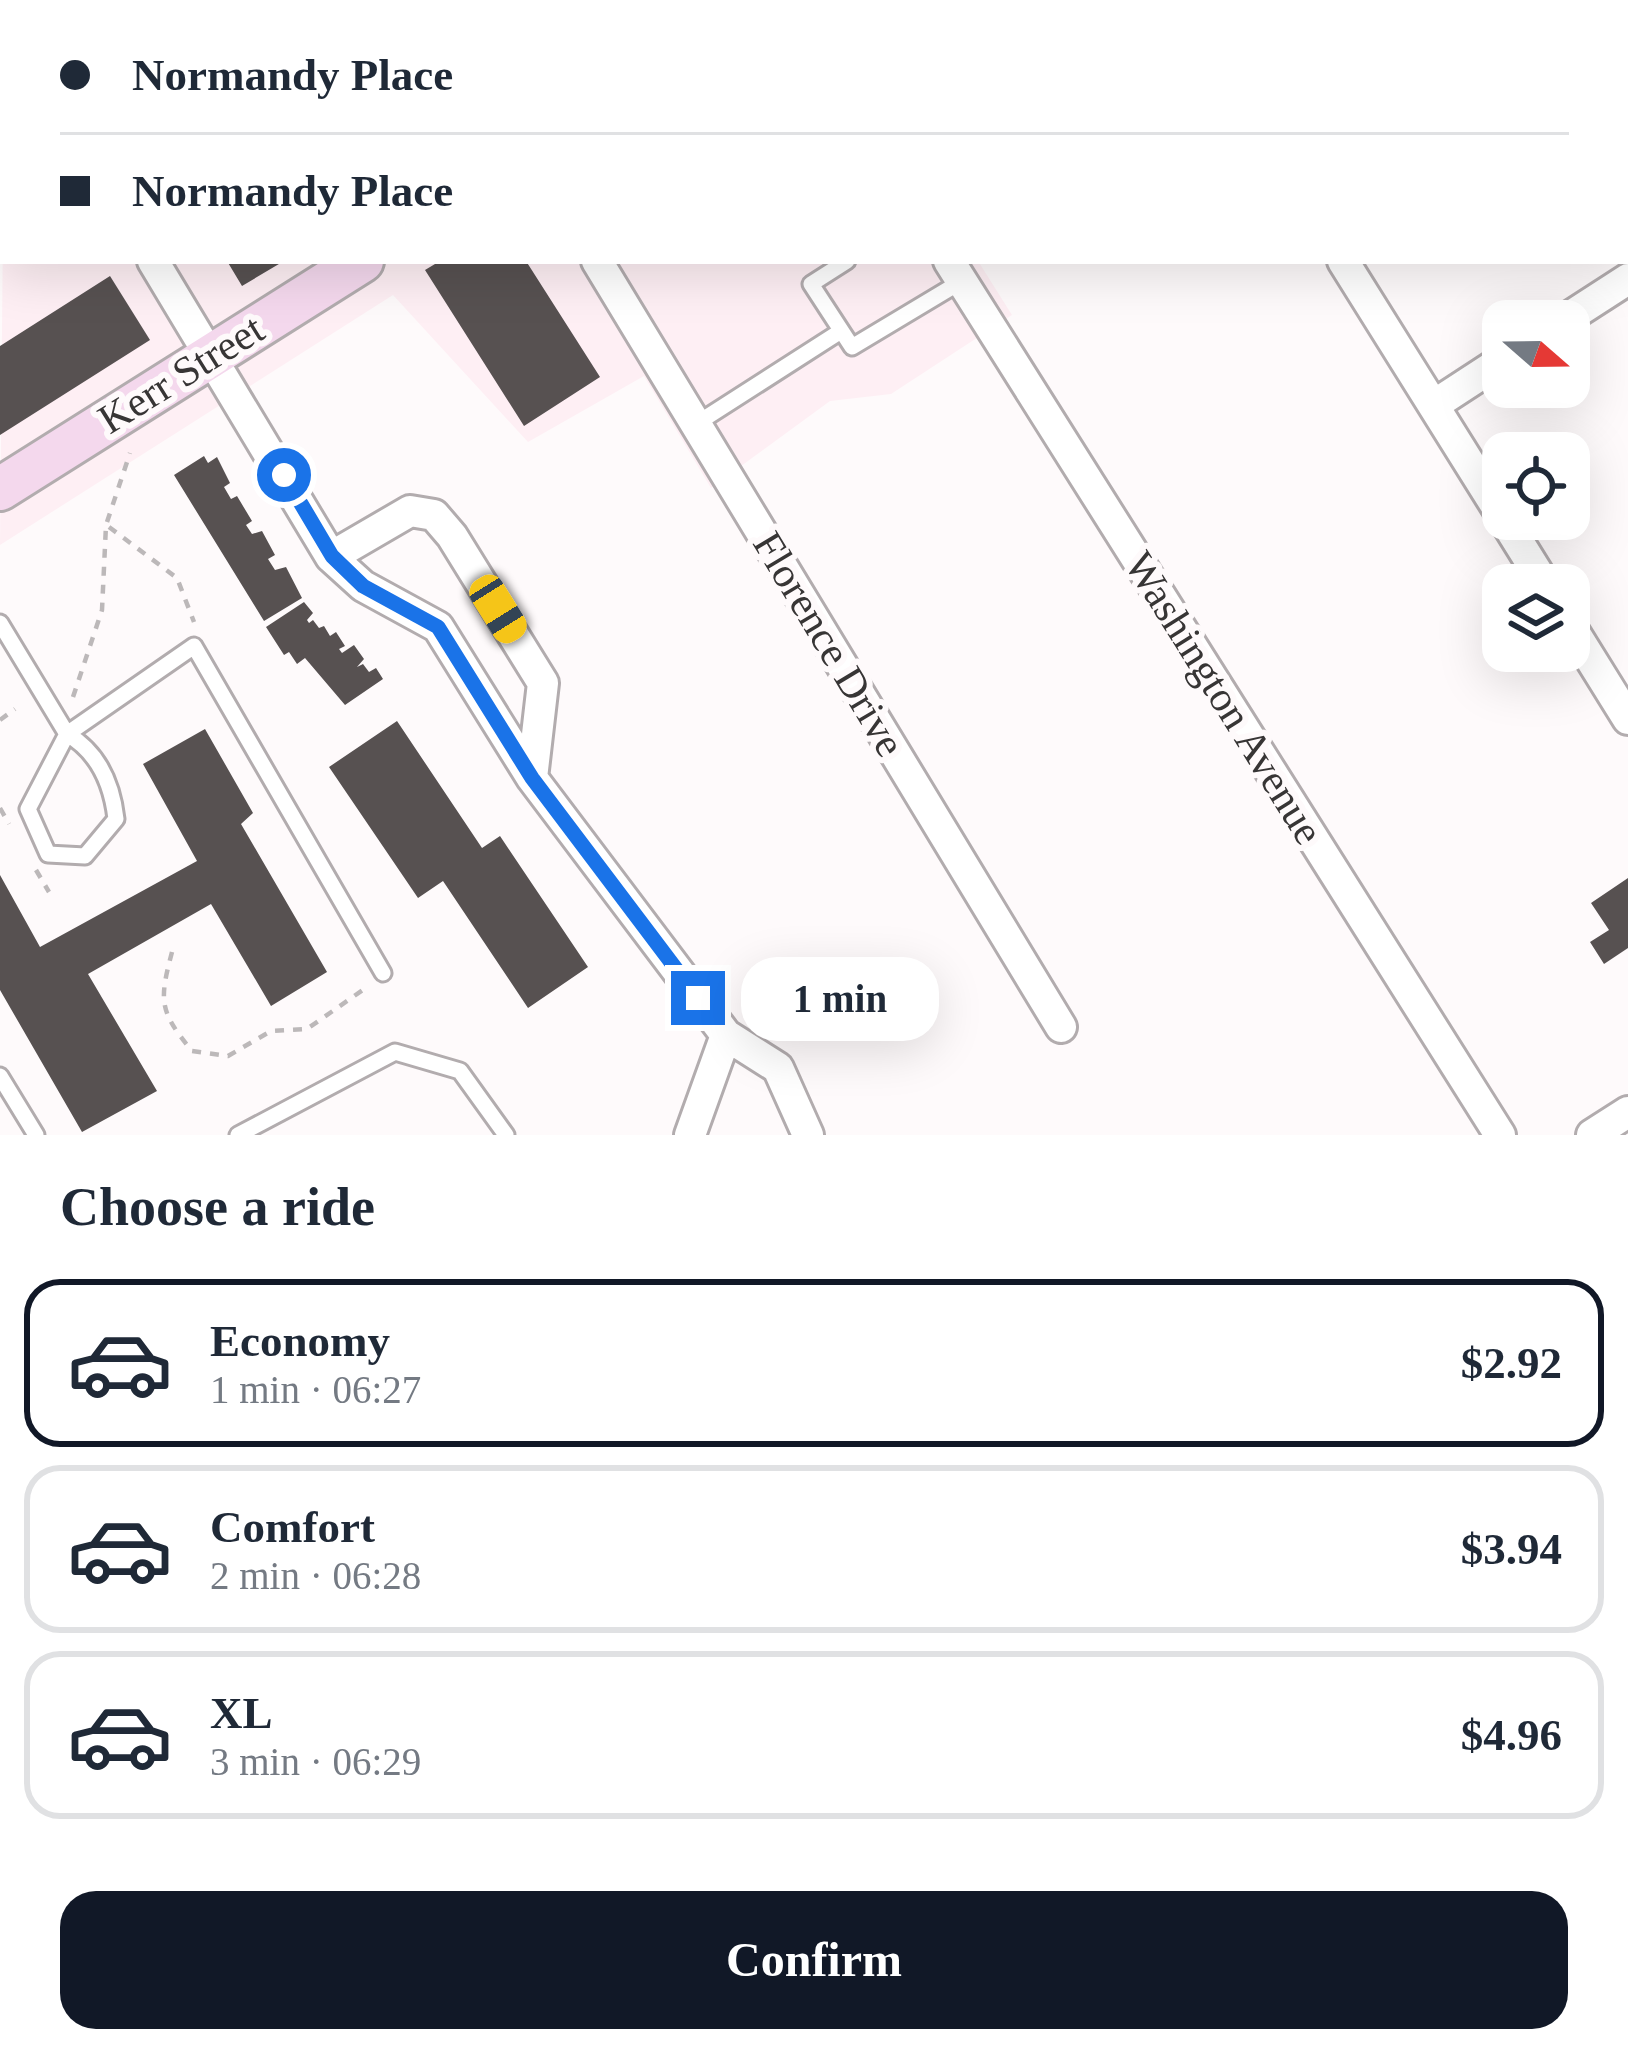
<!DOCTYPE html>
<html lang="en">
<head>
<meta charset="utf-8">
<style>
	body { margin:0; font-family:"Times New Roman",serif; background:#f2f2f3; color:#1f2937; height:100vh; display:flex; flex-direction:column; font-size:45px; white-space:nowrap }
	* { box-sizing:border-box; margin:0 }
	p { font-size:39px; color:#747a83 }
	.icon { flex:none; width:66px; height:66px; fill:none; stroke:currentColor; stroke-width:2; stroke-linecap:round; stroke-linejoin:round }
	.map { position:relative; height:1135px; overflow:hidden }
	.details { display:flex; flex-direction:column; background:#fff; flex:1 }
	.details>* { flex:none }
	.hud { position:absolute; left:0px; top:0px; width:1629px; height:264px; box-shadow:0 12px 48px #0002; display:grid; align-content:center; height:264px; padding:0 60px; background:#fff }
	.needle { width:78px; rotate:110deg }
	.controls { position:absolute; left:1482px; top:300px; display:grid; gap:24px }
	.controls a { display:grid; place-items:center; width:108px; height:108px; border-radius:24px; background:#fff; box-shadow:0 12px 48px #0002; font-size:60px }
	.end { position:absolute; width:54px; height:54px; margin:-27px; border:15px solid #1a73e8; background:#fff; box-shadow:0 0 0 6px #fff }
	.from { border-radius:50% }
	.bubble { position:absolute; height:84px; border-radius:36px; background:#fff; box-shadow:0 12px 48px #0002; font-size:39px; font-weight:700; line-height:84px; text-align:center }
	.car { position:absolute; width:36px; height:72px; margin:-36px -18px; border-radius:15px; box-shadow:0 0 9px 3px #0007; background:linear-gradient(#f5c518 24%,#345 0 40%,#f5c518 0 76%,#345 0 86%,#f5c518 0) }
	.hud b { display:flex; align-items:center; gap:42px; height:114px; font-size:45px }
	.hud b+b { border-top:3px solid #e0e1e3 }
	.hud i { width:30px; height:30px; background:#1f2937 }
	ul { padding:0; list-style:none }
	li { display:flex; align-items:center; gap:36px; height:168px; margin:0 24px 18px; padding:0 36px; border:6px solid #e0e1e3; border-radius:36px }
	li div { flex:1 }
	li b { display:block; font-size:45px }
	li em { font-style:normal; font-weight:700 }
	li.current { border-color:#111827 }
	li>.icon { width:108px; height:108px; stroke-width:1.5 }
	h2 { padding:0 60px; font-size:54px; line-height:144px }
	.action { display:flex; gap:24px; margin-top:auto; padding:24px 60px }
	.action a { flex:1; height:138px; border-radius:36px; background:#111827; color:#fff; font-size:48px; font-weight:700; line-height:138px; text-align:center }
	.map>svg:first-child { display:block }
	.built { fill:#feeff4 }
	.building { fill:#575151 }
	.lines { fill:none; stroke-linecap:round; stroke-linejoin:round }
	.service-casing { stroke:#b2acae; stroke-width:21 }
	.minor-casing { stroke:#b2acae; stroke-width:36 }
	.secondary-casing { stroke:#b2acae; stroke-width:48 }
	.path { stroke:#bcb8b9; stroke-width:4.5; stroke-dasharray:9 9; stroke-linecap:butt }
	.service { stroke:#fff; stroke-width:15 }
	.minor { stroke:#fff; stroke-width:30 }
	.secondary { stroke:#f4d8ed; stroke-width:42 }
	.route { stroke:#1a73e8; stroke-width:15 }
	.labels { text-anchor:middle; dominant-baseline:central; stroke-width:12; stroke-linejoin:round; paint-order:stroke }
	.street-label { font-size:42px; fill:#373535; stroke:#fefafb }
</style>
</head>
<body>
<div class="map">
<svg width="1628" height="1135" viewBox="0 0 1628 1135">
	<rect width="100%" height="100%" fill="#fefafb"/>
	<path class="built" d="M220,0H1294L1293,3Z
		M3,222V261H978L1012,315L891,394L830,401L711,488L644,376L528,442L393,295L0,545Z"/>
	<path class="building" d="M227,261H284L242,286Z
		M440,261H526L600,377L524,426L425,270Z
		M110,276L150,340L0,435V346Z
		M204,456L208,463L217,457L230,483L224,487L231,499L237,496L252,521L246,525L252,534L262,531L275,555L268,559L275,570L286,567L302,598L264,621L174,475Z
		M304,602L313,613L307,620L309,623L313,620L319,628L324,626L330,636L336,632L345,646L339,649L342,653L354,645L364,659L357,667L363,664L369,672L376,668L383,679L345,705L305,658L297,664L289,652L284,655L266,627Z
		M397,721L482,848L500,836L588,967L528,1008L443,881L418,898L329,767Z
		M205,729L253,813L241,824L327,972L271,1006L211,904L88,974L157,1091L82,1132L0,990V875L40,947L197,861L143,764Z
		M1628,878V948L1604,964L1590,942L1609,930L1591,903Z"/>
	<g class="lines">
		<g class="service-casing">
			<path id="service" d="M1153,0L1179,3
				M847,261L811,284L852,347L962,281
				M696,424L841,331
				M0,623L67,734L194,646L383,973
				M67,734C98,752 112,784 116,819L85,856L48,854L28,809Z
				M0,1076L36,1135
				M238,1135L395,1052L460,1071L506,1135"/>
		</g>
		<g class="minor-casing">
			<path id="minor" d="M1255,3L1256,0
				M0,6L3,11
				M153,261L331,557L363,586L438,627L532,778L726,1035L778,1068L808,1135
				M597,261L1061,1027
				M949,261L1500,1135
				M1343,261L1503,517
				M1563,321L1628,279
				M1434,405L1503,360
				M1504,519L1545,585
				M331,557L410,511L434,515L452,536L543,683L532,778
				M1569,624L1628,719
				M690,1135L726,1035
				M1592,1135L1628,1112"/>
		</g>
		<g class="secondary-casing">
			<path id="secondary" d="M776,3L780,0
				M0,489L362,261"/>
		</g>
		<path class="path" d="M109,527L177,578L194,622
			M73,697L102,610L106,525L130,453
			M0,720L15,709
			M0,808L9,824
			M36,870L49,892
			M172,952C159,1001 159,1011 192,1051L228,1056L271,1031L307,1029L367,987"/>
		<use href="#service" class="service"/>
		<use href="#minor" class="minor"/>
		<use href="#secondary" class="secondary"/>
	</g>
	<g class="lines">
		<path class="route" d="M284,475L332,556L363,586L438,627L532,778L698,998"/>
	</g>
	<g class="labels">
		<g class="street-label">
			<text transform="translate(181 374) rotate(-32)">Kerr Street</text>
			<text transform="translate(829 644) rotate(59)">Florence Drive</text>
			<text transform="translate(1224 698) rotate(58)">Washington Avenue</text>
		</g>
	</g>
</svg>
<div class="controls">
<a><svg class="needle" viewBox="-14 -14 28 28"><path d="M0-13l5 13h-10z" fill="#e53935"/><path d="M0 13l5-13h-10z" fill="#747a83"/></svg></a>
<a><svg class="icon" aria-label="locate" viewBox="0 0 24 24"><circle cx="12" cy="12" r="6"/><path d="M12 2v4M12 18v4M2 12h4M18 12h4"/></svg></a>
<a><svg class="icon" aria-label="layers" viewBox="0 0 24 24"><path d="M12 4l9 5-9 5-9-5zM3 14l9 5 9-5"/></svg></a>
</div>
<i class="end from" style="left:284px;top:475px"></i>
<i class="end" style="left:698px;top:998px"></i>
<div class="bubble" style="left:741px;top:957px;width:198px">1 min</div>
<i class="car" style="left:498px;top:609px;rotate:148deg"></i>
<div class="hud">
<b><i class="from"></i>Normandy Place</b>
<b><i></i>Normandy Place</b>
</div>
</div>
<section class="details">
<h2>Choose a ride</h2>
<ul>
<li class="current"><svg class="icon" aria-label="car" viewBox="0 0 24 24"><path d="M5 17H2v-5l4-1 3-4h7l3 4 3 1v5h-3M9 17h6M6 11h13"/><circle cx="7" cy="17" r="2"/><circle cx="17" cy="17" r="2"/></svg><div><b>Economy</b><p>1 min · 06:27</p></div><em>$2.92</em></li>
<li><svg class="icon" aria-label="car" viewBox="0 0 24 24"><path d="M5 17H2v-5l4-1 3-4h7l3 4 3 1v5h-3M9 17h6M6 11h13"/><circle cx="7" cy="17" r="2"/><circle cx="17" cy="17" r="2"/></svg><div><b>Comfort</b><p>2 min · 06:28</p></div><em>$3.94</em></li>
<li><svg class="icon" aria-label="car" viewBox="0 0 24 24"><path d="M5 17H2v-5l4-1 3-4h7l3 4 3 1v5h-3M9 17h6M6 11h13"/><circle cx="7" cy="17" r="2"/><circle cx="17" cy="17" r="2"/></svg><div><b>XL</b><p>3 min · 06:29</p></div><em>$4.96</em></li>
</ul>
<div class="action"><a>Confirm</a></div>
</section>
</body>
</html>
